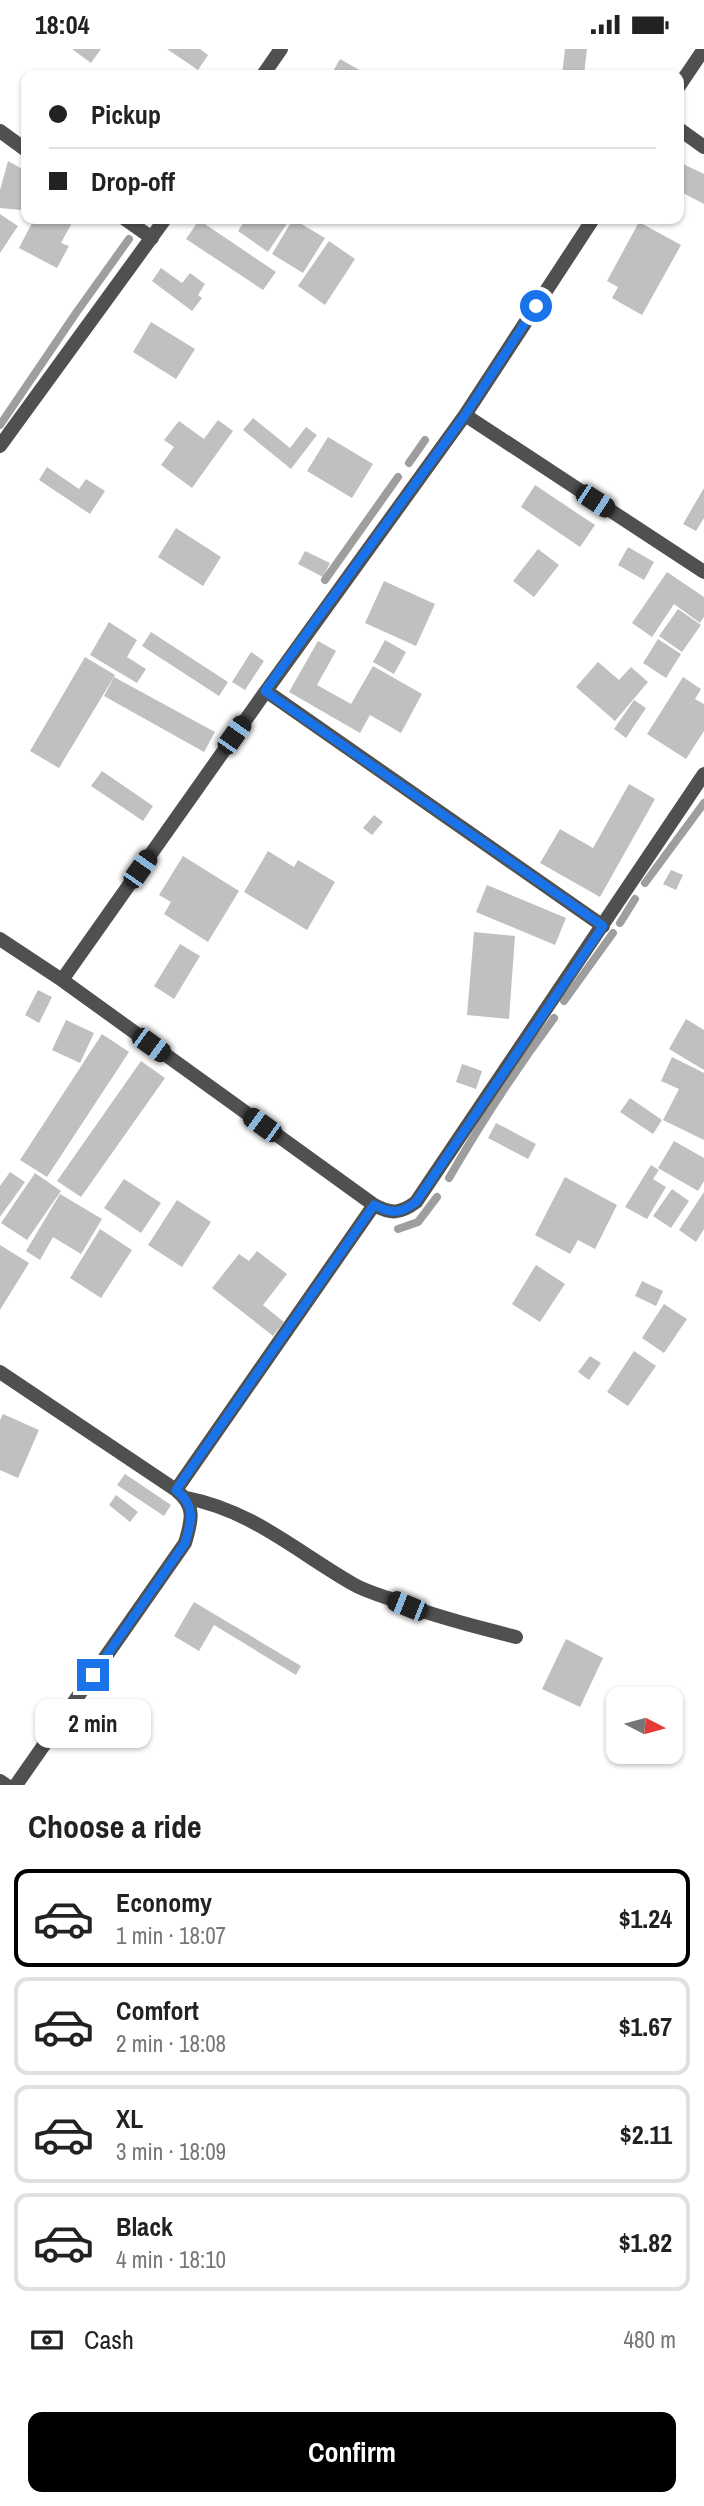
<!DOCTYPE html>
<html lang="en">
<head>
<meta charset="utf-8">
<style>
	body { margin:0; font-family:"Archivo Narrow",sans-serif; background:#f6f6f6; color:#222; height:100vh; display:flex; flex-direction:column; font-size:26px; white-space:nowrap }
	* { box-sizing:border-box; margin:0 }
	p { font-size:23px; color:#767676 }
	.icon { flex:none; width:38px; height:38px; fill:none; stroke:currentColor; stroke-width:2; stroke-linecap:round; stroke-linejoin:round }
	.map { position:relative; height:1736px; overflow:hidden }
	.drawer { display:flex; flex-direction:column; background:#fff; flex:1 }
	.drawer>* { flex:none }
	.hud { position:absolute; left:21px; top:21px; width:663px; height:154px; border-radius:14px; box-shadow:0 2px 5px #0004; display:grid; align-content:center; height:154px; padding:0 28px; background:#fff }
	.needle { width:46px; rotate:96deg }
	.fabs { position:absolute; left:606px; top:1638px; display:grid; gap:14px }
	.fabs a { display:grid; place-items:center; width:77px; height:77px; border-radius:14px; background:#fff; box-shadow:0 2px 5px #0004; font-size:35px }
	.end { position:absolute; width:32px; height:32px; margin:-16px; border:9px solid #1a73e8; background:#fff; box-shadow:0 0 0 4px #fff }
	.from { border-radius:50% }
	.bubble { position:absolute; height:49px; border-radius:14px; background:#fff; box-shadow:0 2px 5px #0004; font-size:23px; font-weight:800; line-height:49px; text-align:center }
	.car { position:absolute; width:21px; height:42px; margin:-21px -10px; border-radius:9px; box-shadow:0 0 5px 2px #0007; background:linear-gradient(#222 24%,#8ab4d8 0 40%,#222 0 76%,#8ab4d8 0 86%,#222 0) }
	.hud b { display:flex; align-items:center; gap:24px; height:66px; font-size:26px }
	.hud b+b { border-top:2px solid #e0e0e0 }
	.hud i { width:18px; height:18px; background:#222 }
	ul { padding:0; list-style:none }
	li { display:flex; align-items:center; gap:21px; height:98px; margin:0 14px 10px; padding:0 14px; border:4px solid #e0e0e0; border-radius:14px }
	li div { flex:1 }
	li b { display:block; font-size:26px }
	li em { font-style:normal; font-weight:800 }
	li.active { border-color:#000 }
	li>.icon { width:63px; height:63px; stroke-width:1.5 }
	h2 { padding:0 28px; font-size:32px; line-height:84px }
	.pay { display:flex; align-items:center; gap:18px; height:77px; padding:0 28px; font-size:26px }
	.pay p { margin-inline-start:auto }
	.button { display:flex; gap:14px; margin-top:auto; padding:14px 28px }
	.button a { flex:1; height:80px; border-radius:14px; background:#000; color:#fff; font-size:28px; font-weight:800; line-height:80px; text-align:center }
	.status { display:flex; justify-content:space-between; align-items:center; height:49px; padding:0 35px; background:#fff; direction:ltr }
	.status svg { height:19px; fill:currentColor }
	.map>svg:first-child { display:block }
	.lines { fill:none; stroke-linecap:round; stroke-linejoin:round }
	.stream { stroke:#9e9e9e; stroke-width:8 }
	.building { fill:#c0c0c0 }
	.minor { stroke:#505050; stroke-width:14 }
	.route { stroke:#1a73e8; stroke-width:9 }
</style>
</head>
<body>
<div class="status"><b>18:04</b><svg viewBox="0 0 49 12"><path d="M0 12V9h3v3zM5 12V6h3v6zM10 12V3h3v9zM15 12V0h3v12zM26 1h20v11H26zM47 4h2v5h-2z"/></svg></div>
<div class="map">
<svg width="704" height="1736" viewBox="0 0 704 1736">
	<rect width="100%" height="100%" fill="#fff"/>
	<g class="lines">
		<path class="stream" d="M0,376L76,264L129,190
			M409,414L425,391
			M325,531L398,428
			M645,834L704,754
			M620,874L635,850
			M564,952L613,884
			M449,1129C481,1074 516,1020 554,969
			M398,1180L418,1173L437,1148"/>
	</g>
	<path class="building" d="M72,0H101L91,14Z
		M167,0H200L208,6L198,21Z
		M565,0H587L584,26H562Z
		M340,10L368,26H331Z
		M8,112L26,122V147L21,161L0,159V141Z
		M679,113L704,125V155L679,142Z
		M0,165L18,177L0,204Z
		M34,170H74L61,194L69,197L57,219L19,199Z
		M246,170H290L268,203L238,182Z
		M293,170L325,189L303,224L272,205Z
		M199,171L276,223L263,241L186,190Z
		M639,173L681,196L642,266L612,249L618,238L607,232Z
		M329,192L355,210L325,256L298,237Z
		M161,219L182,234L190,224L205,235L198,246L202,249L192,262L152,232Z
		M151,273L195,300L176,330L133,303Z
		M253,369L290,399L306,378L317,386L291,420L243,381Z
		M218,371L233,382L192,439L161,416L174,398L164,391L179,372L204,390Z
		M328,388L373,415L352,449L307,422Z
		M47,418L79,440L86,430L105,442L90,465L39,431Z
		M535,436L595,476L580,498L521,458Z
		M704,439V469L696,482L683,475Z
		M176,479L221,508L203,537L158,508Z
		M628,498L654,513L644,531L618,516Z
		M538,500L559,516L534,548L513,532Z
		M305,502L330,514L323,528L298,515Z
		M667,523L704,548V568L700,574L674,555L652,588L632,574Z
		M384,532L435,555L416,597L365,574Z
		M678,560L701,576L682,603L659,587Z
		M109,573L137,591L127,608L146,620L137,634L90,606Z
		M151,583L228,633L219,647L142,597Z
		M658,590L681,605L666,629L643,614Z
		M385,591L406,603L394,625L373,613Z
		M318,592L336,602L317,636L351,655L373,617L422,645L401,684L370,666L360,684L289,643Z
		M251,603L264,612L245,641L232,633Z
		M85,608L115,626L59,719L30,702Z
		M598,613L619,631L631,618L648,633L615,672L576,638Z
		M114,628L215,683L204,703L104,647Z
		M683,628L701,640L695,650L704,655V682L686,710L647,685Z
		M634,651L646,659L626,689L614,680Z
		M102,722L153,757L143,772L91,737Z
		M629,735L655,750L600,848L540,814L560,780L593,799Z
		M374,766L383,773L372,786L363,779Z
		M268,802L294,818L298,811L335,833L307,881L244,843Z
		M183,807L239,842L208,893L164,865L171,853L159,846Z
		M671,821L683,826L676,841L663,835Z
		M487,836L566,869L555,896L476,863Z
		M474,883L515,887L509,970L467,966Z
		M180,895L200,907L174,950L154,937Z
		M38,941L52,948L39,974L25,966Z
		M686,970L704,981V1021L669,1000Z
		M66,971L94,984L80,1014L52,1001Z
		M102,985L129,1003L47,1128L20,1111Z
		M672,1008L704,1024V1091L663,1071L679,1040L661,1032Z
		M141,1012L165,1029L81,1148L57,1132Z
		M462,1015L482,1022L476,1040L456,1033Z
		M630,1049L662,1071L653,1085L620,1063Z
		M496,1074L536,1095L528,1110L488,1089Z
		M674,1092L704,1109V1132L698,1142L658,1119Z
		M651,1116L659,1121L653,1130L666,1138L647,1170L625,1158Z
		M10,1123L25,1133L0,1168V1137Z
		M35,1124L61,1142L27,1191L1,1174Z
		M565,1128L617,1156L595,1200L578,1191L570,1205L535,1186Z
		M124,1130L161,1154L141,1184L104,1159Z
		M672,1140L689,1152L671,1179L653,1167Z
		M704,1143V1180L696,1193L679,1181Z
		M60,1145L102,1170L81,1205L53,1188L40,1211L26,1202Z
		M177,1151L211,1173L182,1218L148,1196Z
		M100,1180L132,1201L101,1249L70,1229Z
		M0,1196L29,1214L0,1261Z
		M257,1202L287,1225L263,1256L284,1273L273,1287L212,1239L239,1205L249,1212Z
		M536,1216L565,1235L540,1273L512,1255Z
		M642,1232L663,1242L656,1257L635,1247Z
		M664,1255L687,1270L664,1304L642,1289Z
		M634,1302L656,1317L628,1357L607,1343Z
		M590,1307L601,1314L589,1331L578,1323Z
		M3,1365L39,1381L18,1429L0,1421V1371Z
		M125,1425L171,1456L164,1467L117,1436Z
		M116,1446L138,1463L130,1473L109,1456Z
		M194,1553L301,1617L296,1626L214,1576L199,1602L174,1587Z
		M566,1590L603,1609L580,1658L542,1640Z"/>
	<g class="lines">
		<path class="minor" d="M263,26L281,0
			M679,37L704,0
			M679,80L704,98
			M0,82L26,101
			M125,170L152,189
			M465,366L704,523
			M0,397L165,170
			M266,642L603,877
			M0,890L62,931L374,1156C391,1165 400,1165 416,1153L704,725
			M62,931L266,642L465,366L593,170
			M0,1323L176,1441C196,1457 192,1471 185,1494L16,1736
			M176,1441L374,1156
			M187,1449C253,1462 297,1503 353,1535C363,1541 376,1545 388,1549C429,1566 473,1577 516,1588
			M0,1732L6,1736"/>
	</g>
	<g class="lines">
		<path class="route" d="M93,1626L185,1494C192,1471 196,1457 176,1441L374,1156C392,1165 400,1165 416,1153L603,877L265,642L465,366L536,257"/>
	</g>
</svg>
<div class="fabs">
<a><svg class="needle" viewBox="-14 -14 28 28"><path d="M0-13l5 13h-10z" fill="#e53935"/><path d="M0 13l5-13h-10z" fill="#767676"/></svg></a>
</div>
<i class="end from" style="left:536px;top:257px"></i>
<i class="end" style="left:93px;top:1626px"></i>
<div class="bubble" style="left:35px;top:1650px;width:116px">2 min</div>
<i class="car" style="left:595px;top:452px;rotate:123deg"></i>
<i class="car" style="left:234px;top:686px;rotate:35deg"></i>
<i class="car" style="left:140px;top:820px;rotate:35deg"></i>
<i class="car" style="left:151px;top:996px;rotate:126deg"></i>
<i class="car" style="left:262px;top:1076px;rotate:306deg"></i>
<i class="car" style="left:407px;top:1557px;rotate:292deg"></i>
<div class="hud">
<b><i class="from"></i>Pickup</b>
<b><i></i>Drop-off</b>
</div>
</div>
<section class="drawer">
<h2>Choose a ride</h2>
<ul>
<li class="active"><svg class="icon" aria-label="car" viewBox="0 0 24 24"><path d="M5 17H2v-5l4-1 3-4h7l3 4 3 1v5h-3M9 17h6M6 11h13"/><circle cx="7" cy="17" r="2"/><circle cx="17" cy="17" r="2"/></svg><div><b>Economy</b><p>1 min · 18:07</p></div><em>$1.24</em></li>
<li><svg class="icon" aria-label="car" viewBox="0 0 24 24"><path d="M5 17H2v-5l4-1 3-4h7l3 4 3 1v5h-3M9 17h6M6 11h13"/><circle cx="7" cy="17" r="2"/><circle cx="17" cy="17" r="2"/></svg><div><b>Comfort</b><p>2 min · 18:08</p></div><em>$1.67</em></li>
<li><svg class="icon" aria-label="car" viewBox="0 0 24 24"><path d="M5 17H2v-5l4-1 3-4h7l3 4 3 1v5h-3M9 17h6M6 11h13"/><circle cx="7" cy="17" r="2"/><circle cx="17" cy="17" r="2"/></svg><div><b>XL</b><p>3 min · 18:09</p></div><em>$2.11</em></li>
<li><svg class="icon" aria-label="car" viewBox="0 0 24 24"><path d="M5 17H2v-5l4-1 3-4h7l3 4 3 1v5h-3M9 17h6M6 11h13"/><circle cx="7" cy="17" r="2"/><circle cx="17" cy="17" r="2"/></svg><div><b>Black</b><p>4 min · 18:10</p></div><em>$1.82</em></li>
</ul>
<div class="pay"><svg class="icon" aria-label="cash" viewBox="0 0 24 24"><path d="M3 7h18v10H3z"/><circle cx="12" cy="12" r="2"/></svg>Cash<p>480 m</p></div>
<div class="button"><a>Confirm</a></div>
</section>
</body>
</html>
